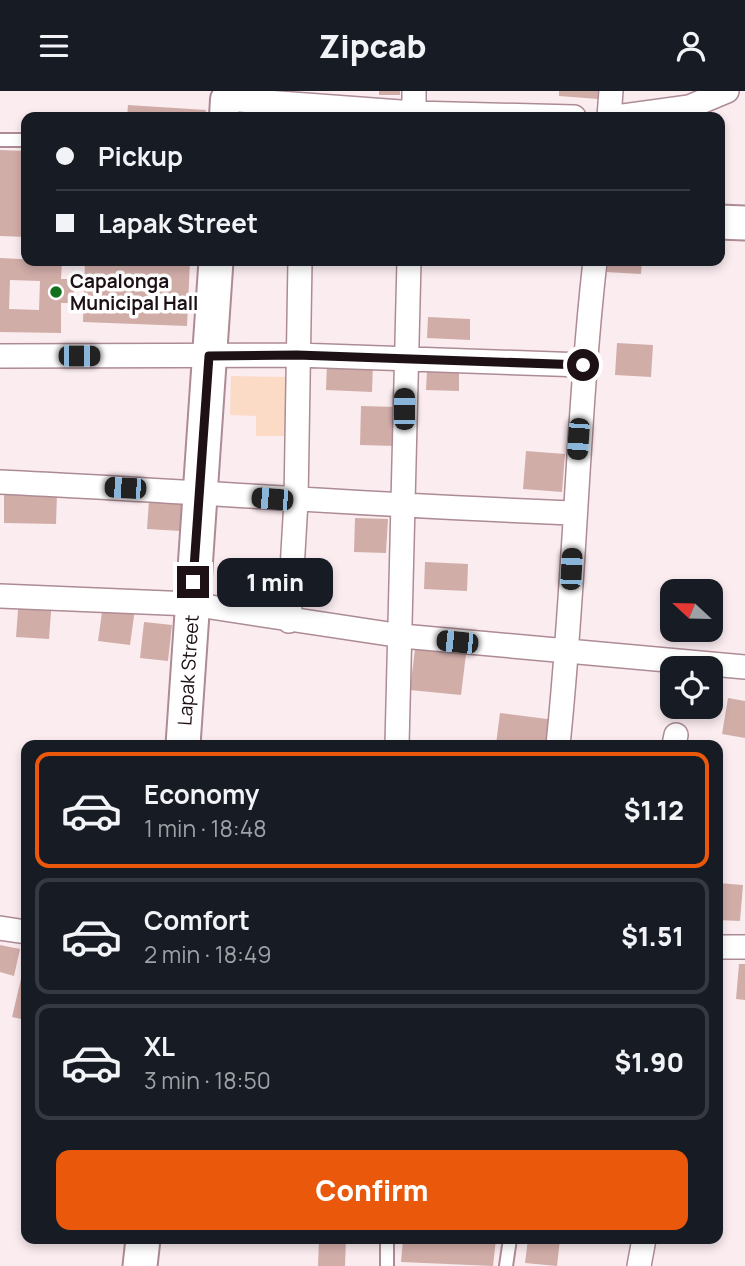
<!DOCTYPE html>
<html lang="en">
<head>
<meta charset="utf-8">
<style>
	body { margin:0; font-family:Manrope,sans-serif; background:#242831; color:#f1f3f6; height:100vh; display:flex; flex-direction:column; font-size:26px; white-space:nowrap }
	* { box-sizing:border-box; margin:0 }
	p { font-size:23px; color:#9ea1a6 }
	.icon { flex:none; width:38px; height:38px; fill:none; stroke:currentColor; stroke-width:2; stroke-linecap:round; stroke-linejoin:round }
	.map { position:relative; flex:1; overflow:hidden }
	.drawer { position:absolute; left:21px; top:649px; width:702px; height:504px; display:flex; flex-direction:column; background:#171b24; border-radius:14px; box-shadow:0 4px 10px #0003 }
	.drawer>* { flex:none }
	.guide { position:absolute; left:21px; top:21px; width:704px; height:154px; border-radius:14px; box-shadow:0 4px 10px #0003; display:grid; align-content:center; height:154px; padding:0 35px; background:#171b24 }
	.needle { width:46px; rotate:292deg }
	.tools { position:absolute; left:660px; top:488px; display:grid; gap:14px }
	.tools a { display:grid; place-items:center; width:63px; height:63px; border-radius:14px; background:#171b24; box-shadow:0 4px 10px #0003; font-size:35px }
	.end { position:absolute; width:32px; height:32px; margin:-16px; border:9px solid #1d1115; background:#fff; box-shadow:0 0 0 4px #fff }
	.from { border-radius:50% }
	.bubble { position:absolute; height:49px; border-radius:14px; background:#171b24; box-shadow:0 4px 10px #0003; font-size:23px; font-weight:800; line-height:49px; text-align:center }
	.car { position:absolute; width:21px; height:42px; margin:-21px -10px; border-radius:9px; box-shadow:0 0 5px 2px #0007; background:linear-gradient(#222 24%,#8ab4d8 0 40%,#222 0 76%,#8ab4d8 0 86%,#222 0) }
	.guide b { display:flex; align-items:center; gap:24px; height:66px; font-size:26px }
	.guide b+b { border-top:2px solid #363941 }
	.guide i { width:18px; height:18px; background:#f1f3f6 }
	ul { padding:12px 0 0; list-style:none }
	li { display:flex; align-items:center; gap:21px; height:116px; margin:0 14px 10px; padding:0 21px; border:4px solid #363941; border-radius:14px }
	li div { flex:1 }
	li b { display:block; font-size:26px }
	li em { font-style:normal; font-weight:800 }
	li.on { border-color:#ea580c }
	li>.icon { width:63px; height:63px; stroke-width:1.5 }
	.primary-button { display:flex; gap:14px; margin-top:auto; padding:14px 35px }
	.primary-button a { flex:1; height:80px; border-radius:14px; background:#ea580c; color:#fff; font-size:28px; font-weight:800; line-height:80px; text-align:center }
	header { display:flex; justify-content:space-between; align-items:center; height:91px; padding:0 35px; background:#171b24; font-size:32px; font-weight:800 }
	.map>svg:first-child { display:block }
	.green { fill:#fbdbc5 }
	.building { fill:#d1ada8; fill-rule:evenodd }
	.lines { fill:none; stroke-linecap:round; stroke-linejoin:round }
	.service-casing { stroke:#ad8b95; stroke-width:16 }
	.minor-casing { stroke:#ad8b95; stroke-width:26 }
	.tertiary-casing { stroke:#ad8b95; stroke-width:32 }
	.secondary-casing { stroke:#ad8b95; stroke-width:37 }
	.service { stroke:#fff; stroke-width:12 }
	.minor { stroke:#fff; stroke-width:23 }
	.tertiary { stroke:#fff; stroke-width:28 }
	.secondary { stroke:#fff; stroke-width:33 }
	.route { stroke:#1d1115; stroke-width:9 }
	.poi-dot { fill:#13701d; stroke:#fff; stroke-width:2.5 }
	.labels { text-anchor:middle; dominant-baseline:central; stroke-width:7; stroke-linejoin:round; paint-order:stroke }
	.poi-label { font-size:19px; font-weight:bold; fill:#1d1115; stroke:#fff; text-anchor:start }
	.street-label { font-size:19px; fill:#1d1115; stroke:#fff }
</style>
</head>
<body>
<header><svg class="icon" aria-label="menu" viewBox="0 0 24 24"><path d="M4 6h16M4 12h16M4 18h16"/></svg>Zipcab<svg class="icon" aria-label="person" viewBox="0 0 24 24"><circle cx="12" cy="8" r="4"/><path d="M4 21q1-7 8-7t8 7"/></svg></header>
<div class="map">
<svg width="745" height="1175" viewBox="0 0 745 1175">
	<rect width="100%" height="100%" fill="#fbecf0"/>
	<path class="green" d="M231,285L290,286L288,345H256V325L230,324Z"/>
	<path class="building" d="M379,0H400V4H379Z
		M559,0H599L598,8L559,5Z
		M128,14L206,19L205,26H127Z
		M0,59L26,60V146L0,145Z
		M0,167L62,170L61,188H74V212H61V242L0,241ZM10,189L40,190L39,219L9,218Z
		M85,170H190L187,235L83,231Z
		M607,170H642L641,183L606,181Z
		M428,226L470,228V249L427,247Z
		M617,252L653,254L651,286L615,284Z
		M327,271L373,273L372,301L326,299Z
		M427,279L459,280V300L426,299Z
		M361,315L398,316L397,355L360,354Z
		M526,360L565,363L562,401L523,398Z
		M4,401L57,402L56,433L4,432Z
		M149,409L183,411L181,440L147,438Z
		M355,427L388,428L386,462L354,461Z
		M425,471L468,473L467,500L424,498Z
		M19,506L52,508L49,548L16,546Z
		M103,514L135,518L130,554L98,550Z
		M144,531L172,534L168,570L140,567Z
		M415,558L466,563L461,604L410,599Z
		M728,607L745,610V647L722,643Z
		M500,622L555,629L552,654L496,653Z
		M718,792L743,794L740,830L718,829Z
		M0,854L20,858L14,885L0,881Z
		M739,873H745V909L736,908Z
		M21,888L26,889V929L12,926Z
		M319,1148H346L345,1175H318Z
		M403,1148H496L493,1175L401,1171Z
		M528,1148H560L557,1175L525,1172Z"/>
	<g class="lines">
		<g class="service-casing">
			<path id="service" d="M0,49H26
				M387,1175V1148
				M506,1175L510,1148"/>
		</g>
		<g class="minor-casing">
			<path id="minor" d="M414,0V26
				M225,8L414,22L574,26
				M609,26L611,0
				M616,26L689,16L727,0
				M0,265L297,264L583,274
				M0,391C191,400 382,415 574,422
				M0,505L191,513L402,545L745,576
				M289,530L296,410L300,170
				M397,654L409,170
				M558,654C575,493 577,331 595,170
				M674,654L676,644
				M0,837L26,841
				M718,856H745
				M639,1175L644,1148"/>
		</g>
		<g class="tertiary-casing">
			<path id="tertiary" d="M224,26L225,8"/>
		</g>
		<g class="secondary-casing">
			<g id="secondary">
				<path d="M719,131L745,132"/>
				<path id="s1" d="M183,654L216,170"/>
				<path d="M140,1175L143,1148"/>
			</g>
		</g>
		<use href="#service" class="service"/>
		<use href="#minor" class="minor"/>
		<use href="#tertiary" class="tertiary"/>
		<use href="#secondary" class="secondary"/>
	</g>
	<g class="lines">
		<path class="route" d="M193,491L209,265L297,264L583,274"/>
	</g>
	<circle class="poi-dot" cx="56" cy="201" r="7"/>
	<g class="labels">
		<g class="poi-label">
			<text x="70" y="190">Capalonga<tspan x="70" dy="22">Municipal Hall</tspan></text>
		</g>
		<g class="street-label">
			<text stroke="none"><textPath href="#s1" startOffset="75">Lapak Street</textPath></text>
		</g>
	</g>
</svg>
<div class="tools">
<a><svg class="needle" viewBox="-14 -14 28 28"><path d="M0-13l5 13h-10z" fill="#e53935"/><path d="M0 13l5-13h-10z" fill="#9ea1a6"/></svg></a>
<a><svg class="icon" aria-label="locate" viewBox="0 0 24 24"><circle cx="12" cy="12" r="6"/><path d="M12 2v4M12 18v4M2 12h4M18 12h4"/></svg></a>
</div>
<i class="end from" style="left:583px;top:274px"></i>
<i class="end" style="left:193px;top:491px"></i>
<div class="bubble" style="left:217px;top:467px;width:116px">1 min</div>
<i class="car" style="left:79px;top:265px;rotate:90deg"></i>
<i class="car" style="left:404px;top:318px;rotate:0deg"></i>
<i class="car" style="left:578px;top:348px;rotate:184deg"></i>
<i class="car" style="left:125px;top:397px;rotate:273deg"></i>
<i class="car" style="left:272px;top:408px;rotate:275deg"></i>
<i class="car" style="left:571px;top:478px;rotate:3deg"></i>
<i class="car" style="left:457px;top:551px;rotate:276deg"></i>
<div class="guide">
<b><i class="from"></i>Pickup</b>
<b><i></i>Lapak Street</b>
</div>
<section class="drawer">
<ul>
<li class="on"><svg class="icon" aria-label="car" viewBox="0 0 24 24"><path d="M5 17H2v-5l4-1 3-4h7l3 4 3 1v5h-3M9 17h6M6 11h13"/><circle cx="7" cy="17" r="2"/><circle cx="17" cy="17" r="2"/></svg><div><b>Economy</b><p>1 min · 18:48</p></div><em>$1.12</em></li>
<li><svg class="icon" aria-label="car" viewBox="0 0 24 24"><path d="M5 17H2v-5l4-1 3-4h7l3 4 3 1v5h-3M9 17h6M6 11h13"/><circle cx="7" cy="17" r="2"/><circle cx="17" cy="17" r="2"/></svg><div><b>Comfort</b><p>2 min · 18:49</p></div><em>$1.51</em></li>
<li><svg class="icon" aria-label="car" viewBox="0 0 24 24"><path d="M5 17H2v-5l4-1 3-4h7l3 4 3 1v5h-3M9 17h6M6 11h13"/><circle cx="7" cy="17" r="2"/><circle cx="17" cy="17" r="2"/></svg><div><b>XL</b><p>3 min · 18:50</p></div><em>$1.90</em></li>
</ul>
<div class="primary-button"><a>Confirm</a></div>
</section>
</div>
</body>
</html>
